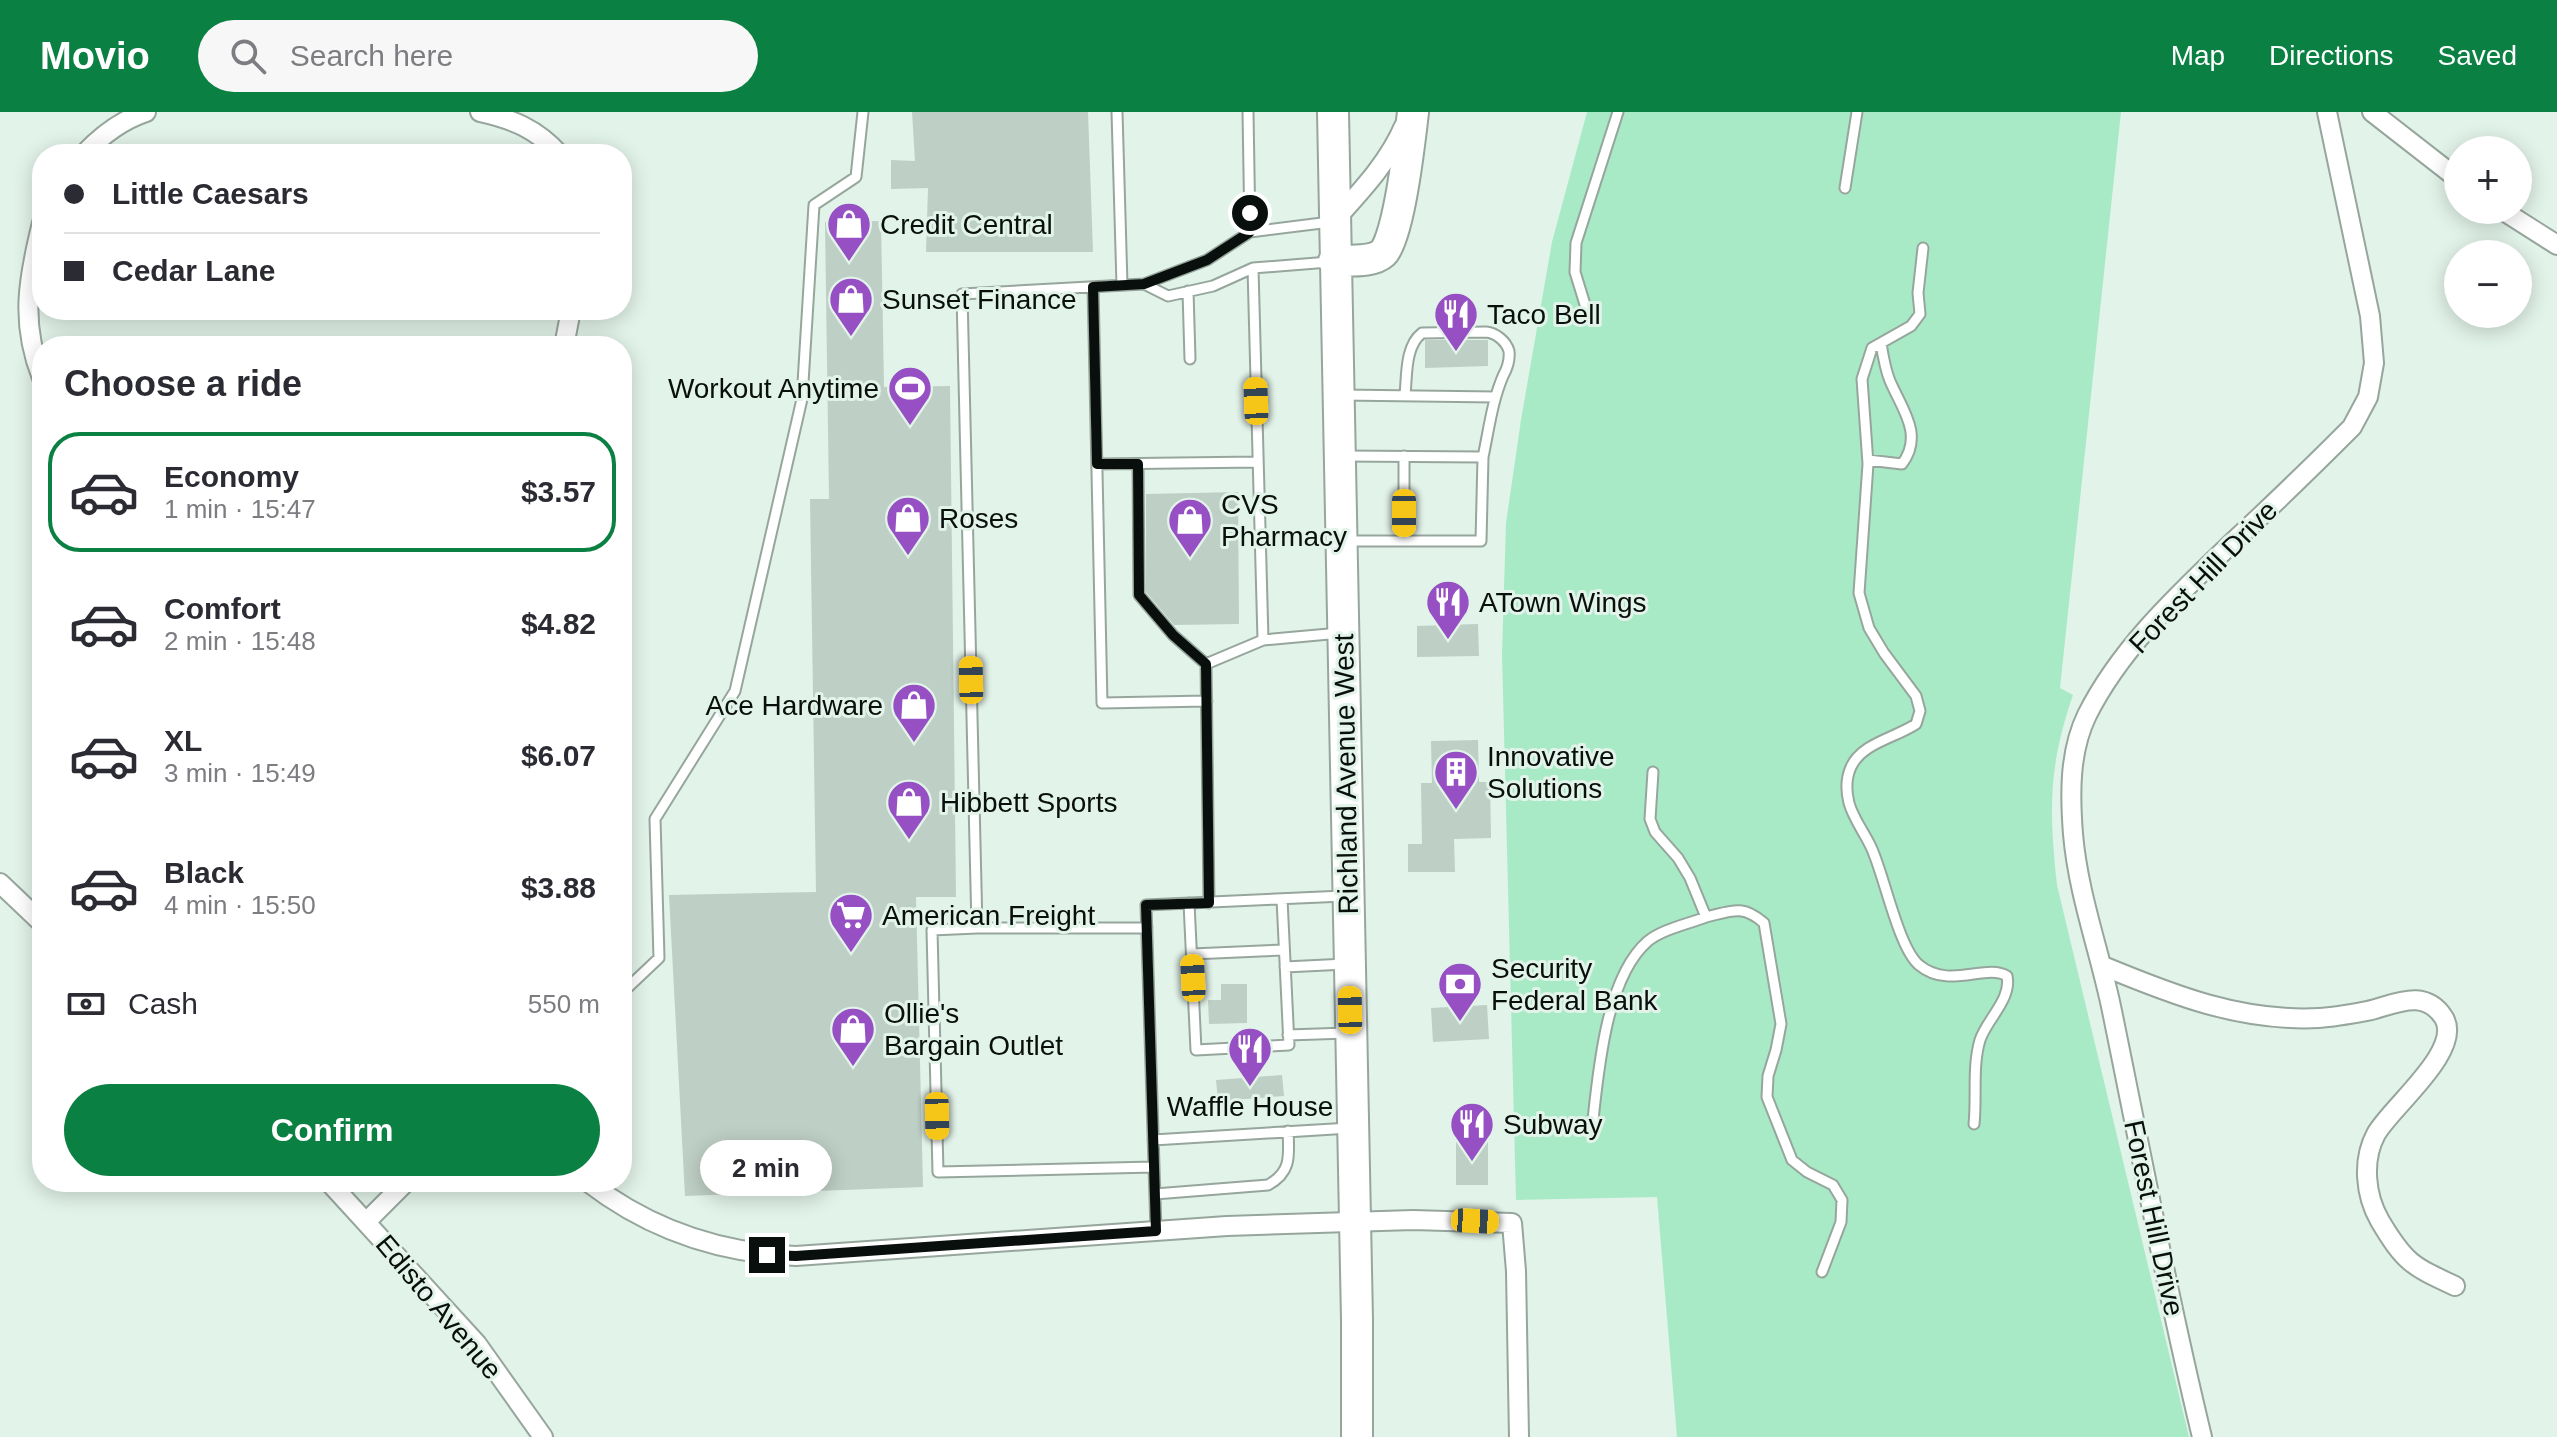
<!DOCTYPE html>
<html lang="en">
<head>
<meta charset="utf-8">
<style>
	body { margin:0; font-family:Arial,sans-serif; background:#f7f7f7; color:#2b2b33; height:100vh; display:flex; flex-direction:column; font-size:30px; white-space:nowrap }
	* { box-sizing:border-box; margin:0 }
	p { font-size:26px; color:#7c7c81 }
	.icon { flex:none; width:44px; height:44px; fill:none; stroke:currentColor; stroke-width:2; stroke-linecap:round; stroke-linejoin:round }
	.map { position:relative; flex:1; overflow:hidden }
	.details { position:absolute; left:32px; top:224px; width:600px; height:856px; display:flex; flex-direction:column; background:#fff; border-radius:32px; box-shadow:0 4px 20px #0003 }
	.details>* { flex:none }
	.top-card { position:absolute; left:32px; top:32px; width:600px; height:176px; border-radius:32px; box-shadow:0 4px 20px #0003; display:grid; align-content:center; height:176px; padding:0 32px; background:#fff }
	.tools { position:absolute; left:2444px; top:24px; display:grid; gap:16px }
	.tools a { display:grid; place-items:center; width:88px; height:88px; border-radius:50%; background:#fff; box-shadow:0 4px 20px #0003; font-size:40px }
	.end { position:absolute; width:36px; height:36px; margin:-18px; border:10px solid #090f0c; background:#fff; box-shadow:0 0 0 4px #fff }
	.from { border-radius:50% }
	.bubble { position:absolute; height:56px; border-radius:28px; background:#fff; box-shadow:0 4px 20px #0003; font-size:26px; font-weight:700; line-height:56px; text-align:center }
	.car { position:absolute; width:24px; height:48px; margin:-24px -12px; border-radius:10px; box-shadow:0 0 6px 2px #0007; background:linear-gradient(#f5c518 24%,#345 0 40%,#f5c518 0 76%,#345 0 86%,#f5c518 0) }
	.top-card b { display:flex; align-items:center; gap:28px; height:76px; font-size:30px }
	.top-card b+b { border-top:2px solid #e1e1e2 }
	.top-card i { width:20px; height:20px; background:#2b2b33 }
	ul { padding:0; list-style:none }
	li { display:flex; align-items:center; gap:24px; height:120px; margin:0 16px 12px; padding:0 16px; border:4px solid transparent; border-radius:32px }
	li div { flex:1 }
	li b { display:block; font-size:30px }
	li em { font-style:normal; font-weight:700 }
	li.current { border-color:#0b8043 }
	li>.icon { width:72px; height:72px; stroke-width:1.5 }
	h2 { padding:0 32px; font-size:36px; line-height:96px }
	.pay { display:flex; align-items:center; gap:20px; height:88px; padding:0 32px; font-size:30px }
	.pay p { margin-inline-start:auto }
	.primary-button { display:flex; gap:16px; margin-top:auto; padding:16px 32px }
	.primary-button a { flex:1; height:92px; border-radius:48px; background:#0b8043; color:#fff; font-size:32px; font-weight:700; line-height:92px; text-align:center }
	header { display:flex; align-items:center; gap:48px; box-sizing:border-box; height:112px; padding:0 40px; background:#0b8043; color:#fff }
	header strong { font-size:38px }
	nav { display:flex; gap:44px; margin-inline-start:auto; font-size:28px }
	.search { width:560px; height:72px; background:#f7f7f7; display:flex; align-items:center; gap:20px; box-sizing:border-box; padding:0 28px; border-radius:44px; color:#7c7c81; font-size:30px }
	.map>svg:first-child { display:block }
	.green { fill:#a8eac6 }
	.building { fill:#becfc5 }
	.lines { fill:none; stroke-linecap:round; stroke-linejoin:round }
	.service-casing { stroke:#96a69d; stroke-width:13 }
	.minor-casing { stroke:#96a69d; stroke-width:22 }
	.primary-casing { stroke:#96a69d; stroke-width:34 }
	.service { stroke:#fff; stroke-width:9 }
	.minor { stroke:#fff; stroke-width:18 }
	.primary { stroke:#fff; stroke-width:30 }
	.route { stroke:#090f0c; stroke-width:10 }
	.labels { text-anchor:middle; dominant-baseline:central; stroke-width:6; stroke-linejoin:round; paint-order:stroke }
	.poi-label { font-size:28px; fill:#090f0c; stroke:#e2f3e9; text-anchor:start }
	.street-label { font-size:28px; fill:#090f0c; stroke:#e2f3e9 }
</style>
</head>
<body>
<header>
<strong>Movio</strong>
<div class="search"><svg class="icon" aria-label="search" viewBox="0 0 24 24"><circle cx="10" cy="10" r="6"/><path d="M15 15l6 6"/></svg>Search here</div>
<nav><a>Map</a><a>Directions</a><a>Saved</a></nav>
</header>
<div class="map">
<svg width="2557" height="1325" viewBox="0 0 2557 1325">
	<rect width="100%" height="100%" fill="#e2f3e9"/>
	<path class="green" d="M1587,0H2121L2060,576L2073,583C2048,656 2049,698 2057,773L2189,1325H1677L1657,1085L1516,1088L1502,542L1506,411L1521,308L1552,130Z"/>
	<path class="building" d="M912,0H1088L1093,140H926L928,76L891,77V48L915,49Z
		M881,109L884,275L950,274L956,785H916L923,1075L685,1084L669,783L816,780L810,387H829L825,110Z
		M1425,228H1488V254L1425,256Z
		M1238,380L1239,512L1174,513L1146,480V382Z
		M1478,512L1479,544L1417,545V514Z
		M1478,628L1479,670H1490L1491,726L1454,727L1455,760H1408V732H1422L1421,671H1432L1431,629Z
		M1221,872H1247V911L1209,912L1208,888H1221Z
		M1487,893L1489,927L1433,930L1431,896Z
		M1282,963L1284,984L1218,989L1216,968Z
		M1488,1029V1073H1456V1030Z"/>
	<g class="lines">
		<g class="service-casing">
			<path id="service" d="M1117,0L1122,173
				M1248,0L1250,120
				M1845,76L1857,0
				M1923,136L1918,181L1920,202L1911,214L1872,236L1862,267L1868,352L1859,481L1869,516L1884,541L1916,584L1920,599L1916,612C1895,626 1862,631 1851,655C1846,666 1846,679 1849,691C1853,706 1864,720 1871,735C1884,762 1898,835 1919,853C1949,878 1986,851 2007,864C2012,887 1987,907 1980,928C1972,955 1977,985 1974,1012
				M1253,156L1263,528L1340,521
				M1144,172L1168,184L1213,174L1253,156L1329,150
				M1093,175L1102,591L1207,589
				M1188,179L1190,247
				M1587,199L1575,160L1576,131L1618,0
				M1342,283L1495,285
				M1405,283C1407,263 1405,234 1422,221L1486,220C1496,221 1506,229 1509,239C1510,248 1507,257 1503,264C1492,290 1489,317 1483,345
				M1342,344L1483,345L1481,429H1345
				M1404,344V429
				M1868,348L1902,352C1924,323 1902,297 1890,269C1885,257 1883,244 1881,231
				M1097,352L1258,350
				M1138,352L1139,483L1173,523L1206,552
				M1653,660L1650,707L1655,720L1678,746L1690,766L1706,805C1732,799 1742,792 1764,811L1781,912L1776,938L1768,964L1767,985L1792,1048L1807,1060L1833,1073L1842,1088L1841,1110L1822,1160
				M1189,791L1196,938L1289,933L1282,787
				M1209,791L1206,552L1263,528
				M977,816L932,818L938,1060L1154,1055
				M1147,816H977L962,182L1144,172L1207,148L1250,120L1330,110
				M1192,842L1284,838
				M1285,855L1346,852
				M622,881L659,846L655,707L735,579L802,287L814,93L856,65L863,0
				M1288,923L1347,921
				M1592,1017C1598,963 1605,866 1648,829C1663,817 1688,812 1706,805
				M1153,1028L1350,1016
				M1155,1082L1268,1073C1292,1060 1289,1043 1288,1019
				M1156,1119L1146,793L1344,784"/>
		</g>
		<g class="minor-casing">
			<path id="minor" d="M480,0C512,7 537,17 559,42
				M2372,0L2458,67
				M84,42C101,24 122,8 146,0
				M2502,98L2557,133
				M1334,109C1361,79 1388,51 1404,14
				M42,111C28,167 20,211 42,266
				M564,234L571,198
				M0,771L42,811
				M2103,854C2173,883 2241,910 2319,906C2335,905 2351,902 2367,899C2392,894 2424,874 2444,906C2463,939 2391,995 2376,1022C2362,1048 2365,1083 2380,1109C2405,1151 2412,1154 2455,1174
				M329,1070L477,1232L543,1325
				M588,1070C649,1117 718,1141 796,1144L1227,1114L1413,1108L1512,1111L1516,1159L1519,1325
				M367,1109L406,1070
				M2202,1325C2168,1184 2141,1041 2112,899C2100,840 2078,782 2073,722C2070,683 2069,640 2087,603C2121,535 2180,481 2234,429C2274,392 2313,354 2352,315L2368,285L2374,251L2370,204L2327,0"/>
		</g>
		<g class="primary-casing">
			<path id="primary" d="M1333,0L1357,1208V1325
				M1334,149C1349,148 1372,151 1383,141C1399,126 1410,26 1413,0"/>
		</g>
		<use href="#service" class="service"/>
		<use href="#minor" class="minor"/>
		<use href="#primary" class="primary"/>
	</g>
	<g class="lines">
		<path class="route" d="M767,1143L796,1144L1156,1119L1146,793L1209,791L1206,552L1173,523L1139,483L1138,352H1097L1093,175L1144,172L1207,148L1250,120V101"/>
	</g>
	<defs>
		<g id="shop-pin" transform="scale(2.3)"><path d="M0 17L-7.5 6A9.5 9.5 0 1 1 7.5 6Z" fill="#9650c3" stroke="#e2f3e9"/><path d="M-5-2.5h2.3a2.7 3.5 0 0 1 5.4 0H5L5.5 6h-11ZM-1.5-2.5h3a1.5 2.3 0 0 0-3 0Z" fill="#fff"/></g>
		<g id="restaurant-pin" transform="scale(2.3)"><path d="M0 17L-7.5 6A9.5 9.5 0 1 1 7.5 6Z" fill="#9650c3" stroke="#e2f3e9"/><path d="M-5-6h1v4h1v-4h1v4h1v-4h1v5L-1.5 .5V6h-2V.5L-5-1ZM5-6V6H3V1.5H1.5Q1.5-4 5-6Z" fill="#fff"/></g>
		<g id="stadium-pin" transform="scale(2.3)"><path d="M0 17L-7.5 6A9.5 9.5 0 1 1 7.5 6Z" fill="#9650c3" stroke="#e2f3e9"/><path d="M0-5a6.5 5 0 1 0 0 10a6.5 5 0 1 0 0-10ZM-3.5-1.8h7v3.6h-7Z" fill="#fff"/></g>
		<g id="building-pin" transform="scale(2.3)"><path d="M0 17L-7.5 6A9.5 9.5 0 1 1 7.5 6Z" fill="#9650c3" stroke="#e2f3e9"/><path d="M-4-6H4V6H1V3H-1V6H-4ZM-2.5-4.3h1.7v1.8h-1.7ZM.8-4.3h1.7v1.8H.8ZM-2.5-1h1.7V.8h-1.7ZM.8-1h1.7V.8H.8Z" fill="#fff"/></g>
		<g id="supermarket-pin" transform="scale(2.3)"><path d="M0 17L-7.5 6A9.5 9.5 0 1 1 7.5 6Z" fill="#9650c3" stroke="#e2f3e9"/><path d="M-6-5.5h2.5l.6 2H6L4.5 2H-2.5L-4.4-4H-6ZM-1.5 3.2a1.3 1.3 0 1 0 .1 0ZM3 3.2a1.3 1.3 0 1 0 .1 0Z" fill="#fff"/></g>
		<g id="bank-pin" transform="scale(2.3)"><path d="M0 17L-7.5 6A9.5 9.5 0 1 1 7.5 6Z" fill="#9650c3" stroke="#e2f3e9"/><path d="M-6-4H6V4H-6ZM0-2.3a2.3 2.3 0 1 0 0 4.6a2.3 2.3 0 1 0 0-4.6Z" fill="#fff"/></g>
	</defs>
	<g fill-rule="evenodd">
		<use href="#shop-pin" x="849" y="112"/>
		<use href="#shop-pin" x="851" y="187"/>
		<use href="#restaurant-pin" x="1456" y="202"/>
		<use href="#stadium-pin" x="910" y="276"/>
		<use href="#shop-pin" x="908" y="406"/>
		<use href="#shop-pin" x="1190" y="408"/>
		<use href="#restaurant-pin" x="1448" y="490"/>
		<use href="#shop-pin" x="914" y="593"/>
		<use href="#building-pin" x="1456" y="660"/>
		<use href="#shop-pin" x="909" y="690"/>
		<use href="#supermarket-pin" x="851" y="803"/>
		<use href="#bank-pin" x="1460" y="872"/>
		<use href="#shop-pin" x="853" y="917"/>
		<use href="#restaurant-pin" x="1250" y="937"/>
		<use href="#restaurant-pin" x="1472" y="1012"/>
	</g>
	<g class="labels">
		<g class="poi-label">
			<text x="880" y="112">Credit Central</text>
			<text x="882" y="187">Sunset Finance</text>
			<text x="1487" y="202">Taco Bell</text>
			<text x="879" y="276" text-anchor="end">Workout Anytime</text>
			<text x="1221" y="392">CVS<tspan x="1221" dy="32">Pharmacy</tspan></text>
			<text x="939" y="406">Roses</text>
			<text x="1479" y="490">ATown Wings</text>
			<text x="883" y="593" text-anchor="end">Ace Hardware</text>
			<text x="1487" y="644">Innovative<tspan x="1487" dy="32">Solutions</tspan></text>
			<text x="940" y="690">Hibbett Sports</text>
			<text x="882" y="803">American Freight</text>
			<text x="1491" y="856">Security<tspan x="1491" dy="32">Federal Bank</tspan></text>
			<text x="884" y="901">Ollie's<tspan x="884" dy="32">Bargain Outlet</tspan></text>
			<text x="1250" y="994" text-anchor="middle">Waffle House</text>
			<text x="1503" y="1012">Subway</text>
		</g>
		<g class="street-label">
			<text transform="translate(2203 465) rotate(-46)">Forest Hill Drive</text>
			<text transform="translate(1346 662) rotate(-91)">Richland Avenue West</text>
			<text transform="translate(2154 1106) rotate(78)">Forest Hill Drive</text>
			<text transform="translate(439 1195) rotate(50)">Edisto Avenue</text>
		</g>
	</g>
</svg>
<div class="tools">
<a>+</a>
<a>−</a>
</div>
<i class="end from" style="left:1250px;top:101px"></i>
<i class="end" style="left:767px;top:1143px"></i>
<div class="bubble" style="left:700px;top:1028px;width:132px">2 min</div>
<i class="car" style="left:1256px;top:289px;rotate:358deg"></i>
<i class="car" style="left:1404px;top:401px;rotate:180deg"></i>
<i class="car" style="left:971px;top:568px;rotate:359deg"></i>
<i class="car" style="left:1193px;top:866px;rotate:357deg"></i>
<i class="car" style="left:1350px;top:898px;rotate:359deg"></i>
<i class="car" style="left:937px;top:1004px;rotate:179deg"></i>
<i class="car" style="left:1475px;top:1109px;rotate:93deg"></i>
<div class="top-card">
<b><i class="from"></i>Little Caesars</b>
<b><i></i>Cedar Lane</b>
</div>
<section class="details">
<h2>Choose a ride</h2>
<ul>
<li class="current"><svg class="icon" aria-label="car" viewBox="0 0 24 24"><path d="M5 17H2v-5l4-1 3-4h7l3 4 3 1v5h-3M9 17h6M6 11h13"/><circle cx="7" cy="17" r="2"/><circle cx="17" cy="17" r="2"/></svg><div><b>Economy</b><p>1 min · 15:47</p></div><em>$3.57</em></li>
<li><svg class="icon" aria-label="car" viewBox="0 0 24 24"><path d="M5 17H2v-5l4-1 3-4h7l3 4 3 1v5h-3M9 17h6M6 11h13"/><circle cx="7" cy="17" r="2"/><circle cx="17" cy="17" r="2"/></svg><div><b>Comfort</b><p>2 min · 15:48</p></div><em>$4.82</em></li>
<li><svg class="icon" aria-label="car" viewBox="0 0 24 24"><path d="M5 17H2v-5l4-1 3-4h7l3 4 3 1v5h-3M9 17h6M6 11h13"/><circle cx="7" cy="17" r="2"/><circle cx="17" cy="17" r="2"/></svg><div><b>XL</b><p>3 min · 15:49</p></div><em>$6.07</em></li>
<li><svg class="icon" aria-label="car" viewBox="0 0 24 24"><path d="M5 17H2v-5l4-1 3-4h7l3 4 3 1v5h-3M9 17h6M6 11h13"/><circle cx="7" cy="17" r="2"/><circle cx="17" cy="17" r="2"/></svg><div><b>Black</b><p>4 min · 15:50</p></div><em>$3.88</em></li>
</ul>
<div class="pay"><svg class="icon" aria-label="cash" viewBox="0 0 24 24"><path d="M3 7h18v10H3z"/><circle cx="12" cy="12" r="2"/></svg>Cash<p>550 m</p></div>
<div class="primary-button"><a>Confirm</a></div>
</section>
</div>
</body>
</html>
